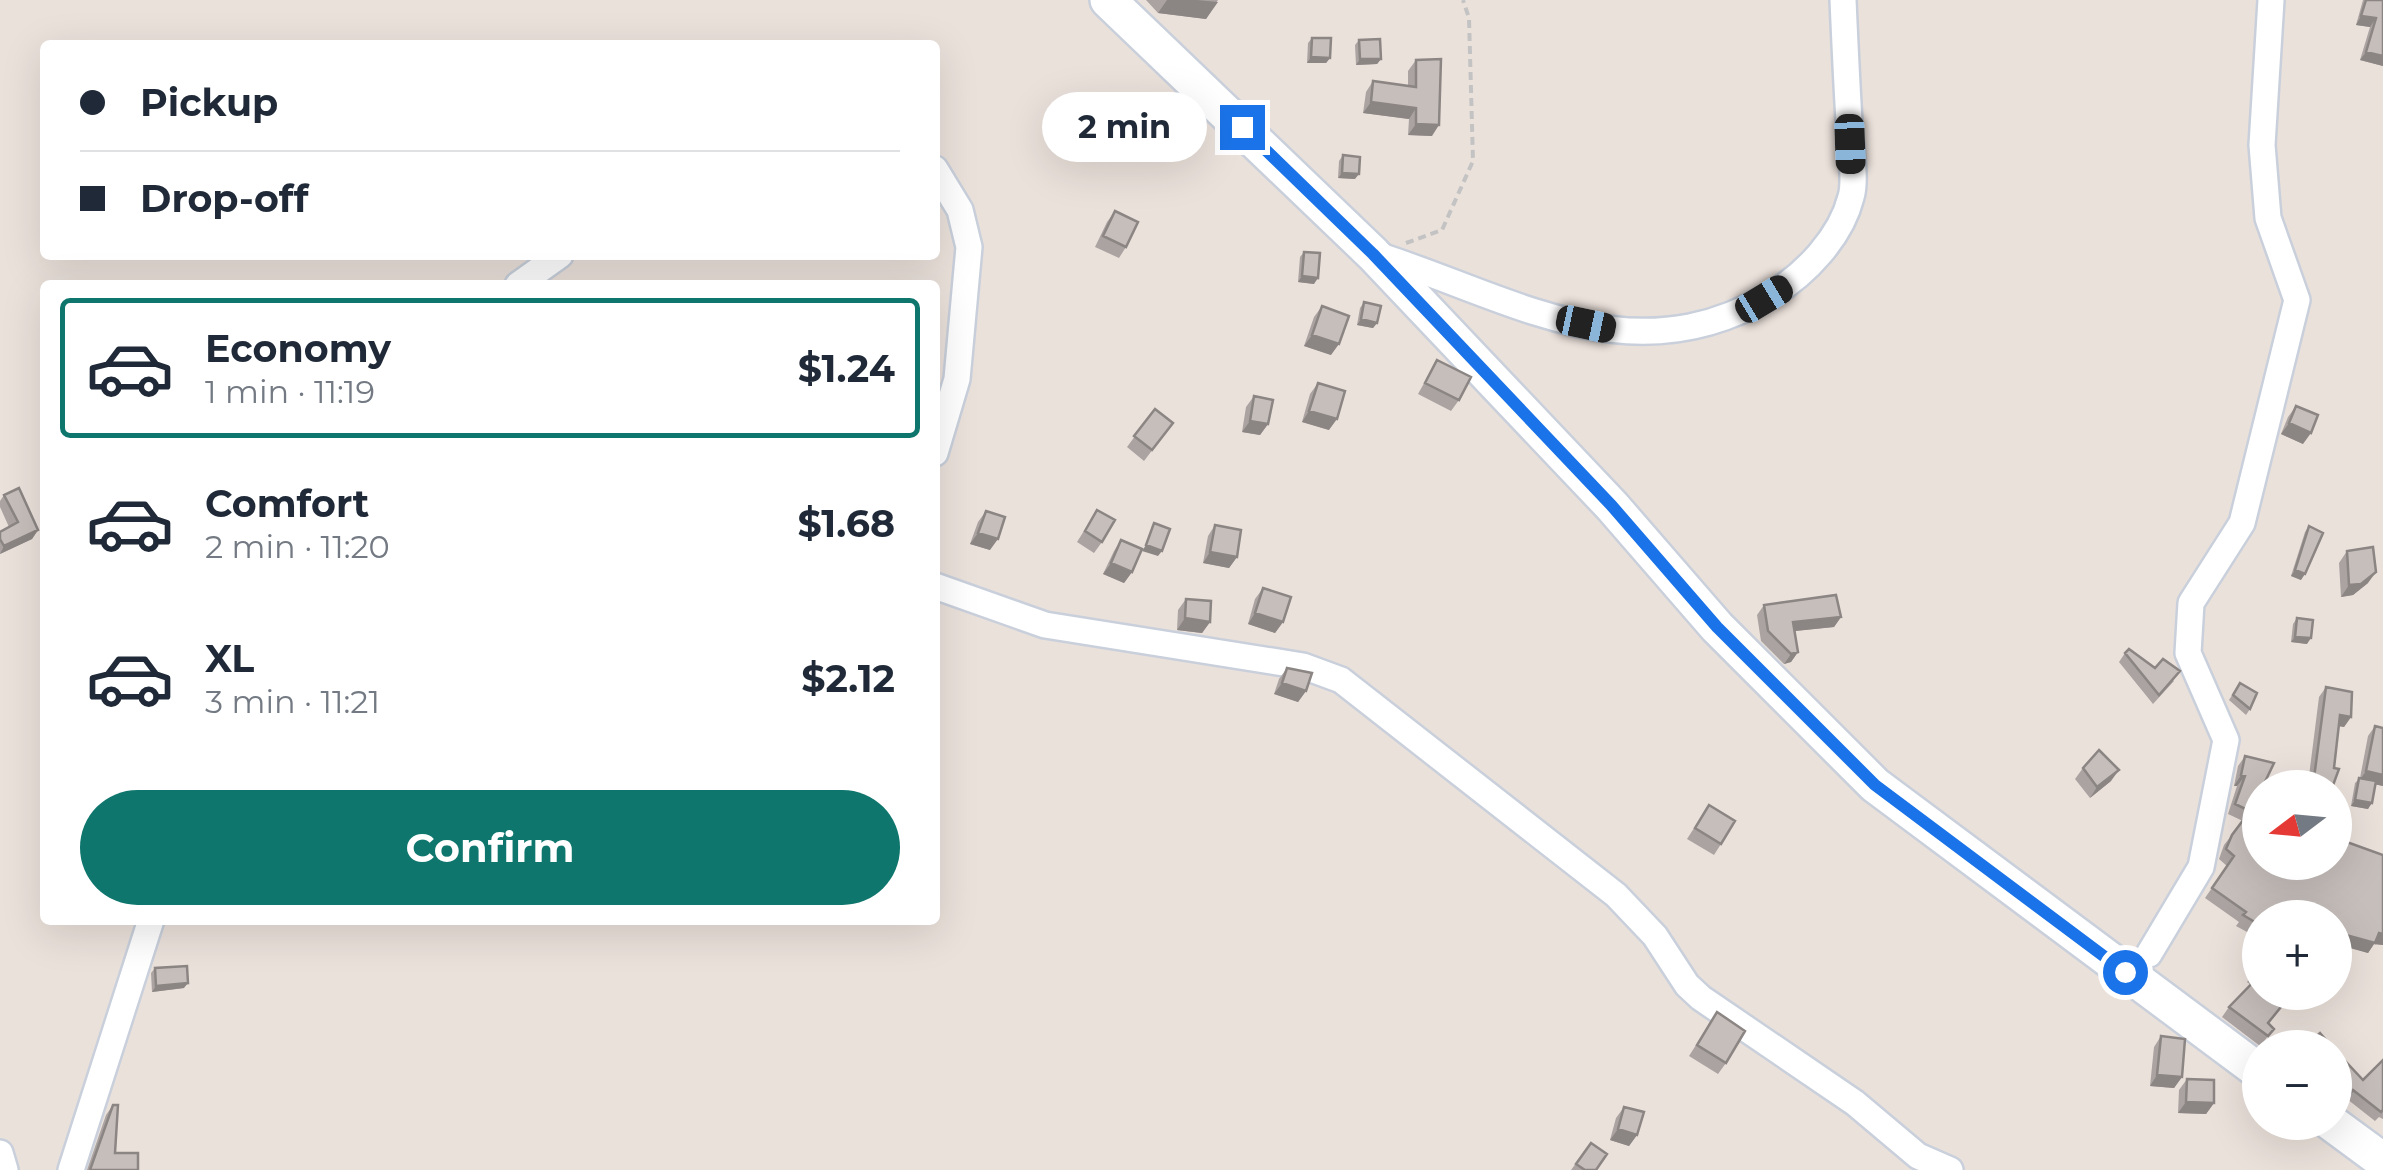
<!DOCTYPE html>
<html lang="en">
<head>
<meta charset="utf-8">
<style>
	body { margin:0; font-family:Montserrat,sans-serif; background:#f6f6f7; color:#1f2937; height:100vh; display:flex; flex-direction:column; font-size:38px; white-space:nowrap }
	* { box-sizing:border-box; margin:0 }
	p { font-size:32px; color:#747a83 }
	.icon { flex:none; width:55px; height:55px; fill:none; stroke:currentColor; stroke-width:2; stroke-linecap:round; stroke-linejoin:round }
	.map { position:relative; flex:1; overflow:hidden }
	.side { position:absolute; left:40px; top:280px; width:900px; height:645px; display:flex; flex-direction:column; background:#fff; border-radius:10px; box-shadow:0 10px 40px #0002 }
	.side>* { flex:none }
	.top-card { position:absolute; left:40px; top:40px; width:900px; height:220px; border-radius:10px; box-shadow:0 10px 40px #0002; display:grid; align-content:center; height:220px; padding:0 40px; background:#fff }
	.needle { width:65px; rotate:254deg }
	.fabs { position:absolute; left:2242px; top:770px; display:grid; gap:20px }
	.fabs a { display:grid; place-items:center; width:110px; height:110px; border-radius:50%; background:#fff; box-shadow:0 10px 40px #0002; font-size:50px }
	.end { position:absolute; width:45px; height:45px; margin:-22px; border:12px solid #1a73e8; background:#fff; box-shadow:0 0 0 5px #fff }
	.from { border-radius:50% }
	.bubble { position:absolute; height:70px; border-radius:35px; background:#fff; box-shadow:0 10px 40px #0002; font-size:32px; font-weight:700; line-height:70px; text-align:center }
	.car { position:absolute; width:30px; height:60px; margin:-30px -15px; border-radius:12px; box-shadow:0 0 8px 2px #0007; background:linear-gradient(#222 24%,#8ab4d8 0 40%,#222 0 76%,#8ab4d8 0 86%,#222 0) }
	.top-card b { display:flex; align-items:center; gap:35px; height:95px; font-size:38px }
	.top-card b+b { border-top:2px solid #e0e1e3 }
	.top-card i { width:25px; height:25px; background:#1f2937 }
	ul { padding:18px 0 0; list-style:none }
	li { display:flex; align-items:center; gap:30px; height:140px; margin:0 20px 15px; padding:0 20px; border:5px solid transparent; border-radius:10px }
	li div { flex:1 }
	li b { display:block; font-size:38px }
	li em { font-style:normal; font-weight:700 }
	li.current { border-color:#0f766e }
	li>.icon { width:90px; height:90px; stroke-width:1.5 }
	.primary-button { display:flex; gap:20px; margin-top:auto; padding:20px 40px }
	.primary-button a { flex:1; height:115px; border-radius:60px; background:#0f766e; color:#fff; font-size:40px; font-weight:700; line-height:115px; text-align:center }
	.map>svg:first-child { display:block }
	.lines { fill:none; stroke-linecap:round; stroke-linejoin:round }
	.street-casing { stroke:#c9d0db; stroke-width:30 }
	.secondary-casing { stroke:#c9d0db; stroke-width:40 }
	.path { stroke:#c3c3c3; stroke-width:4; stroke-dasharray:8 5; stroke-linecap:butt }
	.street { stroke:#fff; stroke-width:25 }
	.secondary { stroke:#fff; stroke-width:35 }
	.wall { fill:#aaa3a1 }
	.shaded-wall { fill:#8b8583 }
	.building { fill:#c6bebb; stroke:#8b8583; stroke-width:2.5 }
	.route { stroke:#1a73e8; stroke-width:12 }
</style>
</head>
<body>
<div class="map">
<svg width="2383" height="1170" viewBox="0 0 2383 1170">
	<rect width="100%" height="100%" fill="#ebe1db"/>
	<g class="lines">
		<g class="street-casing">
			<path id="street" d="M935,169L960,210L969,247L957,379L935,453
				M1374,254C1511,297 1631,379 1771,295C1806,274 1841,237 1851,197C1856,180 1851,155 1850,137C1847,91 1845,46 1843,0
				M518,285L560,255
				M935,586L1045,625L1303,666L1341,680L1616,895L1655,936L1687,985L1701,998L1855,1103L1918,1156L1950,1170
				M2149,954L2201,867L2226,740L2188,653L2191,603L2242,523L2297,300L2268,218L2262,145L2271,0
				M0,1153L5,1170
				M71,1170L151,920"/>
		</g>
		<g class="secondary-casing">
			<path id="secondary" d="M1108,0L1373,254L1612,506L1717,627L1875,785L2260,1072
				M2330,1122L2383,1161"/>
		</g>
		<path class="path" d="M1406,243L1442,230L1473,161L1469,18L1463,0"/>
		<use href="#street" class="street"/>
		<use href="#secondary" class="secondary"/>
	</g>
	<path class="wall" d="M1146,0H1218L1206,19L1158,13Z
		M2363,0H2383V66L2360,60L2370,27L2356,25Z
		M1312,38L1330,58L1326,63H1307L1308,43Z
		M1359,40L1381,59L1377,64L1356,65L1355,45Z
		M1416,60L1432,136L1408,135L1409,119L1363,113L1366,92L1373,81L1408,86V71Z
		M1343,155L1355,179L1338,178L1339,161Z
		M1115,211L1126,247L1119,258L1095,247L1107,222Z
		M1304,252L1314,284L1298,282L1300,257Z
		M1364,302L1377,323L1373,328L1357,325L1360,308Z
		M1322,306L1331,355L1304,346L1314,317Z
		M1437,360L1459,400L1451,411L1418,394Z
		M1318,383L1329,430L1302,422L1310,394Z
		M1254,396L1268,424L1260,435L1242,432L1246,407Z
		M2296,406L2303,444L2281,434L2288,417Z
		M1155,409L1173,423L1144,461L1127,447Z
		M4,495L38,530L32,539L0,554V532L9,527L0,507V501Z
		M1097,510L1102,542L1094,553L1077,542Z
		M986,511L990,550L970,544L978,522Z
		M1215,525L1237,557L1229,568L1203,563L1208,536Z
		M2309,526L2301,580L2291,576L2305,532Z
		M1121,540L1132,572L1124,583L1103,574L1114,551Z
		M2347,551L2368,583L2353,595L2341,597L2339,563Z
		M1263,588L1283,622L1275,633L1248,624L1255,599Z
		M1186,599L1210,622L1202,633L1177,630L1178,610Z
		M1764,605L1841,617L1834,627L1794,631L1798,652L1791,662L1784,664L1761,641L1757,615Z
		M2297,618L2307,644L2291,642L2293,624Z
		M2125,653L2174,681L2153,704L2119,662Z
		M1287,668L1306,691L1298,702L1274,694L1279,679Z
		M2240,683L2250,709L2246,715L2229,700Z
		M2326,687L2351,717L2344,727L2339,726L2332,788H2301L2309,776L2319,697Z
		M2375,726L2383,728V786L2375,784L2368,809L2351,806L2355,783L2360,778L2368,736Z
		M2245,756L2250,811L2260,862L2344,841L2383,855V945L2374,944L2368,953L2260,918V939L2236,926L2239,922L2205,898L2227,866L2219,859L2224,845L2243,821L2228,814L2237,786H2234L2238,766Z
		M2083,768L2111,781L2090,798L2075,779Z
		M1709,805L1721,844L1714,855L1687,839Z
		M155,968L184,988L152,992L151,973Z
		M2254,972L2294,992L2268,1024L2274,1029L2260,1046L2222,1017L2229,1007L2251,985L2247,982Z
		M1717,1012L1726,1063L1718,1074L1689,1056Z
		M2161,1036L2182,1077L2174,1088L2150,1086L2154,1047Z
		M2335,1050L2363,1080L2383,1060V1119L2379,1117L2375,1121L2347,1099L2343,1105L2335,1099Z
		M2187,1079L2214,1103L2206,1114L2178,1113L2179,1090Z
		M113,1105L115,1153L138,1170H87L106,1115Z
		M1624,1107L1637,1135L1629,1146L1610,1140L1616,1118Z
		M1591,1143L1596,1170H1571Z"/>
	<path class="shaded-wall" d="M1167,0H1197L1218,2L1206,19L1158,13Z
		M2361,16L2376,18L2370,27L2356,25Z
		M2366,52L2383,56V66L2360,60Z
		M1311,57L1330,58L1326,63H1307Z
		M1360,59H1381L1377,64L1356,65Z
		M1371,102L1416,108L1409,119L1363,113Z
		M1416,124L1439,125L1432,136L1408,135Z
		M1342,173L1359,174L1355,179L1338,178Z
		M1302,276L1318,278L1314,284L1298,282Z
		M1361,319L1377,323L1373,328L1357,325Z
		M1312,335L1339,344L1331,355L1304,346Z
		M1309,411L1337,419L1329,430L1302,422Z
		M1250,421L1268,424L1260,435L1242,432Z
		M2289,423L2311,433L2303,444L2281,434Z
		M38,530L32,539L0,554L4,546Z
		M978,533L998,539L990,550L970,544Z
		M1146,545L1162,551L1158,556L1142,551Z
		M1210,552L1237,557L1229,568L1203,563Z
		M1111,563L1132,572L1124,583L1103,574Z
		M2295,570L2305,574L2301,580L2291,576Z
		M2376,572L2368,583L2353,595L2341,597L2349,585Z
		M1255,613L1283,622L1275,633L1248,624Z
		M1841,617L1834,627L1786,632L1793,622Z
		M1185,618L1210,622L1202,633L1177,630Z
		M2295,637L2311,638L2307,644L2291,642Z
		M1798,652L1791,662L1784,664L1791,654Z
		M1282,683L1306,691L1298,702L1274,694Z
		M2340,715L2351,717L2344,727L2333,725Z
		M2119,770L2111,781L2090,798L2097,787Z
		M2366,771L2383,775V786L2359,781Z
		M2241,775L2245,776L2237,786H2234Z
		M2355,800L2372,803L2368,809L2351,806Z
		M2335,932L2383,934V945L2374,944L2368,953L2335,944Z
		M188,983L184,988L152,992L156,986Z
		M2157,1075L2182,1077L2174,1088L2150,1086Z
		M2186,1102L2214,1103L2206,1114L2178,1113Z
		M1618,1129L1637,1135L1629,1146L1610,1140Z"/>
	<path class="building" d="M2366,0H2383V56L2366,52L2376,18L2361,16Z
		M1312,38H1331L1330,58L1311,57Z
		M1380,39L1381,59H1360L1359,40Z
		M1441,59L1439,125L1416,124V108L1371,102L1373,81L1416,87V60Z
		M1343,155L1360,157L1359,174L1342,173Z
		M1115,211L1138,222L1126,247L1103,236Z
		M1304,252L1320,253L1318,278L1302,276Z
		M1364,302L1381,306L1377,323L1361,319Z
		M1322,306L1349,316L1339,344L1312,335Z
		M1437,360L1471,377L1459,400L1425,383Z
		M1318,383L1345,391L1337,419L1309,411Z
		M1254,396L1273,400L1268,424L1250,421Z
		M2296,406L2318,415L2311,433L2289,423Z
		M1155,409L1173,423L1152,450L1134,436Z
		M19,488L38,530L4,546L0,539V532L18,522L4,495Z
		M1097,510L1115,520L1102,542L1085,531Z
		M986,511L1005,517L998,539L978,533Z
		M1154,523L1170,529L1162,551L1146,545Z
		M1215,525L1241,530L1237,557L1210,552Z
		M2309,526L2323,533L2305,574L2295,570Z
		M1121,540L1142,549L1132,572L1111,563Z
		M2373,547L2376,572L2361,584L2349,585L2347,551Z
		M1263,588L1291,597L1283,622L1255,613Z
		M1836,595L1841,617L1793,622L1798,652L1791,654L1768,631L1764,605Z
		M1186,599L1211,601L1210,622L1185,618Z
		M2297,618L2313,620L2311,638L2295,637Z
		M2129,649L2155,668L2163,659L2180,671L2159,695L2125,653Z
		M1287,668L1312,673L1306,691L1282,683Z
		M2240,683L2257,693L2250,709L2233,695Z
		M2326,687L2352,692L2351,717L2340,715L2334,768L2339,769L2332,788H2304L2308,776L2314,778Z
		M2375,726L2383,728V775L2366,771Z
		M2099,750L2119,770L2097,787L2083,768Z
		M2245,756L2274,763L2262,788H2260V791L2250,811L2253,808L2260,813V862H2335V832L2346,837L2344,841L2383,855V934L2379,933L2375,943L2335,932V918H2260V925L2243,915L2246,912L2212,888L2234,856L2226,849L2232,835L2250,811L2235,804L2245,776L2241,775Z
		M2359,778L2376,781L2372,803L2355,800Z
		M1709,805L1735,821L1721,844L1695,828Z
		M187,966L188,983L156,986L155,968Z
		M2260,968V992H2293L2268,1023L2274,1029L2268,1036L2229,1007L2259,976L2254,972Z
		M1717,1012L1745,1031L1726,1063L1697,1045Z
		M2320,1033L2333,1048H2315L2310,1042Z
		M2161,1036L2185,1039L2182,1077L2157,1075Z
		M2335,1050L2363,1080L2383,1060V1110L2381,1112L2353,1090L2349,1095L2335,1084L2340,1077L2335,1071Z
		M2187,1079L2214,1080V1103L2186,1102Z
		M113,1105H118L115,1153H138V1170H90Z
		M1624,1107L1644,1112L1637,1135L1618,1129Z
		M1591,1143L1607,1154L1596,1170H1585L1576,1164Z"/>
	<g class="lines">
		<path class="route" d="M1242,127L1373,254L1612,506L1717,627L1875,785L2125,972"/>
	</g>
</svg>
<div class="fabs">
<a><svg class="needle" viewBox="-14 -14 28 28"><path d="M0-13l5 13h-10z" fill="#e53935"/><path d="M0 13l5-13h-10z" fill="#747a83"/></svg></a>
<a>+</a>
<a>−</a>
</div>
<i class="end from" style="left:2125px;top:972px"></i>
<i class="end" style="left:1242px;top:127px"></i>
<div class="bubble" style="left:1042px;top:92px;width:165px">2 min</div>
<i class="car" style="left:1850px;top:144px;rotate:178deg"></i>
<i class="car" style="left:1764px;top:299px;rotate:59deg"></i>
<i class="car" style="left:1586px;top:324px;rotate:102deg"></i>
<div class="top-card">
<b><i class="from"></i>Pickup</b>
<b><i></i>Drop-off</b>
</div>
<section class="side">
<ul>
<li class="current"><svg class="icon" aria-label="car" viewBox="0 0 24 24"><path d="M5 17H2v-5l4-1 3-4h7l3 4 3 1v5h-3M9 17h6M6 11h13"/><circle cx="7" cy="17" r="2"/><circle cx="17" cy="17" r="2"/></svg><div><b>Economy</b><p>1 min · 11:19</p></div><em>$1.24</em></li>
<li><svg class="icon" aria-label="car" viewBox="0 0 24 24"><path d="M5 17H2v-5l4-1 3-4h7l3 4 3 1v5h-3M9 17h6M6 11h13"/><circle cx="7" cy="17" r="2"/><circle cx="17" cy="17" r="2"/></svg><div><b>Comfort</b><p>2 min · 11:20</p></div><em>$1.68</em></li>
<li><svg class="icon" aria-label="car" viewBox="0 0 24 24"><path d="M5 17H2v-5l4-1 3-4h7l3 4 3 1v5h-3M9 17h6M6 11h13"/><circle cx="7" cy="17" r="2"/><circle cx="17" cy="17" r="2"/></svg><div><b>XL</b><p>3 min · 11:21</p></div><em>$2.12</em></li>
</ul>
<div class="primary-button"><a>Confirm</a></div>
</section>
</div>
</body>
</html>
